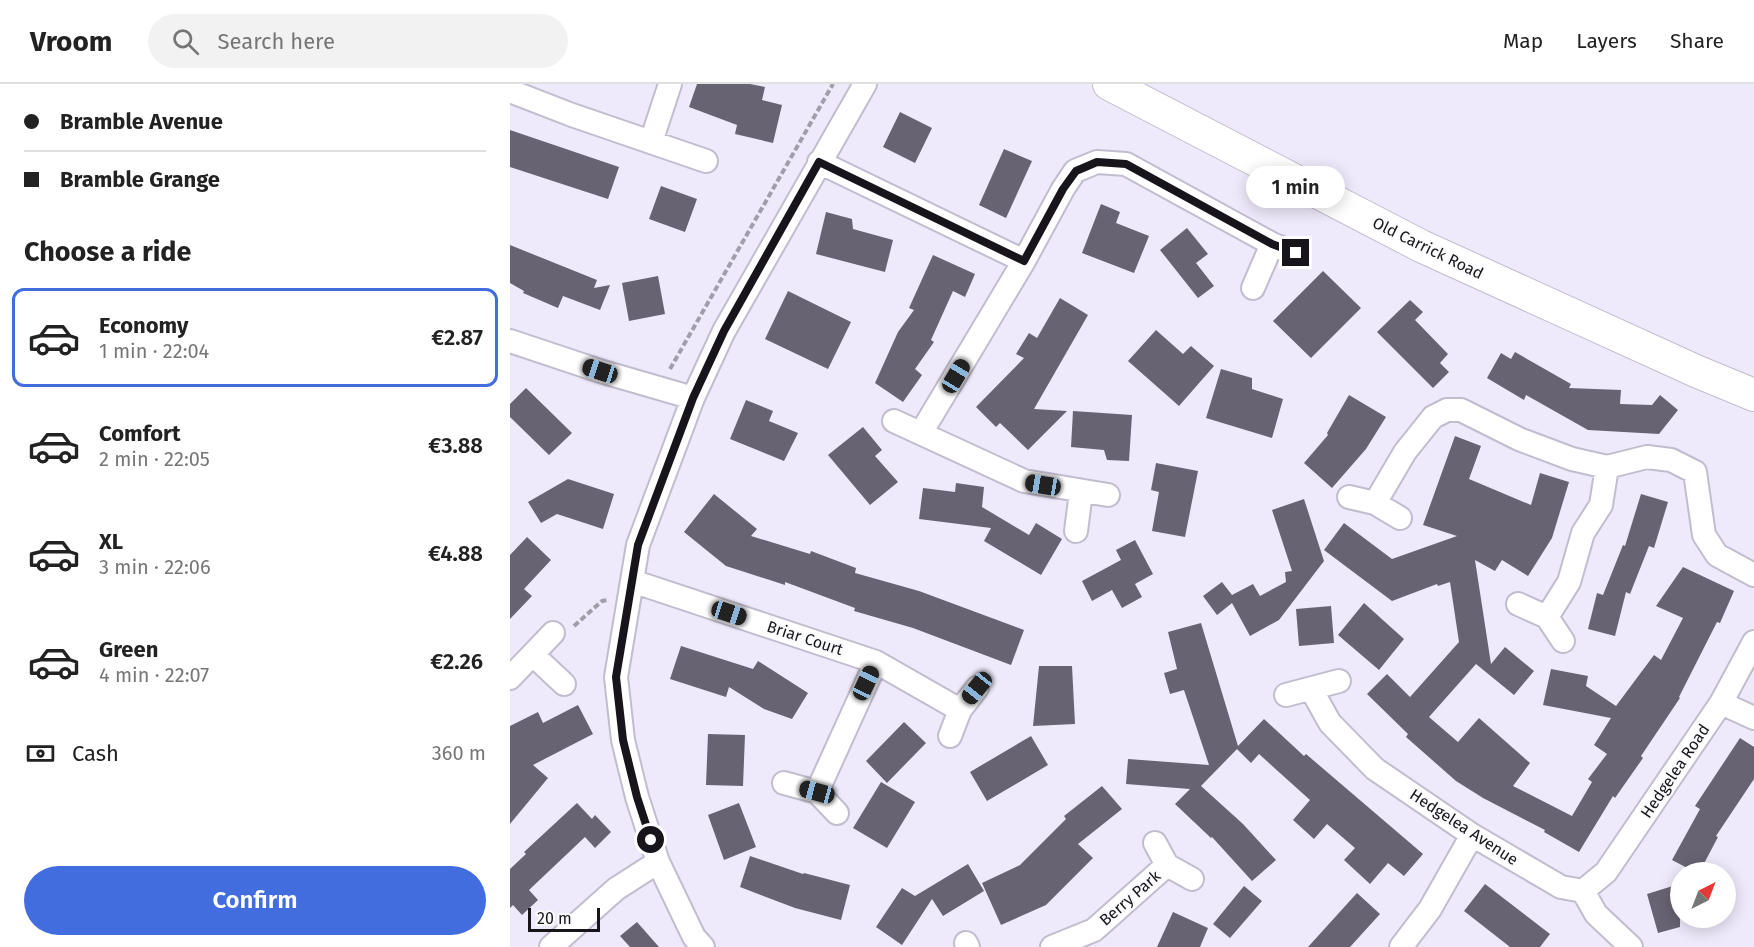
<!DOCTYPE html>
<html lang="en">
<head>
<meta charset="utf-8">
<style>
	body { margin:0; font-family:"Fira Sans",sans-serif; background:#f2f2f2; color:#222; height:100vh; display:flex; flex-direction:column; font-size:22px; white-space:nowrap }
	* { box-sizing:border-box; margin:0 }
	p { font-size:20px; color:#767676 }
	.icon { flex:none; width:33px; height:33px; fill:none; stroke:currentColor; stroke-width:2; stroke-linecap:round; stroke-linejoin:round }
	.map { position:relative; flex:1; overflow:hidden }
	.drawer { display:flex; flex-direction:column; background:#fff; width:510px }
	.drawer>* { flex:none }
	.banner { display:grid; align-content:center; height:132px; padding:0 24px; background:#fff }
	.needle { width:39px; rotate:42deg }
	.tools { position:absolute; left:1160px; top:778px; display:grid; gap:12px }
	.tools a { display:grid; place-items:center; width:66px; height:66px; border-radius:50%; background:#fff; box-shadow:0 3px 15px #0003; font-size:30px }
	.scale { position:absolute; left:18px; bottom:15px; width:72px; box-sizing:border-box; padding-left:6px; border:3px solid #17151b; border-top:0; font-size:16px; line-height:21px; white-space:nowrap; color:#17151b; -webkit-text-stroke:4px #fbfafd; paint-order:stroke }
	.end { position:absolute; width:27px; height:27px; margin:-14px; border:8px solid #17151b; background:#fff; box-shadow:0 0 0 3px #fff }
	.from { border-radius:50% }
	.bubble { position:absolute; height:42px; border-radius:21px; background:#fff; box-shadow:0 3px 15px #0003; font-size:20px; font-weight:600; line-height:42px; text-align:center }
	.car { position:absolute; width:18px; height:36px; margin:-18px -9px; border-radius:8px; box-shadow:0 0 4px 2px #0007; background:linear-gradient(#222 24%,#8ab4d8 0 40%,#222 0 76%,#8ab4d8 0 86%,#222 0) }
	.banner b { display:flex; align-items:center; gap:21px; height:57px; font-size:22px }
	.banner b+b { border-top:2px solid #e0e0e0 }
	.banner i { width:15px; height:15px; background:#222 }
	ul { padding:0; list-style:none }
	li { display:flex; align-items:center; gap:18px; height:99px; margin:0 12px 9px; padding:0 12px; border:3px solid transparent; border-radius:12px }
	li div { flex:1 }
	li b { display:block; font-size:22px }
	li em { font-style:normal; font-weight:600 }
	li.current { border-color:#416ddf }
	li>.icon { width:54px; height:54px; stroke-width:1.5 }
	h2 { padding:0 24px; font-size:27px; line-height:72px }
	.pay { display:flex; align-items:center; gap:15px; height:66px; padding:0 24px; font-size:22px }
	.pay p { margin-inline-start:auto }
	.action { display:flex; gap:12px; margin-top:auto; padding:12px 24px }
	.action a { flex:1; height:69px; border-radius:36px; background:#416ddf; color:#fff; font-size:24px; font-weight:600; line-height:69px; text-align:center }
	header { display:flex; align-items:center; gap:36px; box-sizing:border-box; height:84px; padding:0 30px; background:#fff; border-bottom:2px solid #e0e0e0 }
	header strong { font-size:28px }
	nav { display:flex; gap:33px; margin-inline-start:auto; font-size:21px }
	.search { width:420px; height:54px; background:#f2f2f2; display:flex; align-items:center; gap:15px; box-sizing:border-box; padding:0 21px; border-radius:33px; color:#767676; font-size:22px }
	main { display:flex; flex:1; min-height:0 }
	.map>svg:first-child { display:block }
	.building { fill:#686372 }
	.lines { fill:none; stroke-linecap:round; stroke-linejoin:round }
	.minor-casing { stroke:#c2bdce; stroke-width:26 }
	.secondary-casing { stroke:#c2bdce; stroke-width:34 }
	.path { stroke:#a19daa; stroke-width:4; stroke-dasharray:6 3; stroke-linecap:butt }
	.minor { stroke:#fff; stroke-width:22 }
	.secondary { stroke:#fff; stroke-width:32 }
	.route { stroke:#17151b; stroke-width:8 }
	.labels { text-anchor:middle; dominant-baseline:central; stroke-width:4.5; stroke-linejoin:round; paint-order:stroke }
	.street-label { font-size:16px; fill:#17151b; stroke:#fbfafd }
</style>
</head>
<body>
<header>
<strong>Vroom</strong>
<div class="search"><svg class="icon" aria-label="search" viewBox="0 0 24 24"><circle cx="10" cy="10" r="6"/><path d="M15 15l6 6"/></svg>Search here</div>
<nav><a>Map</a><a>Layers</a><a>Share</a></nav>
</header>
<main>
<section class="drawer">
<div class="banner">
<b><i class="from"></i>Bramble Avenue</b>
<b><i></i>Bramble Grange</b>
</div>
<h2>Choose a ride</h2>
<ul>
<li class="current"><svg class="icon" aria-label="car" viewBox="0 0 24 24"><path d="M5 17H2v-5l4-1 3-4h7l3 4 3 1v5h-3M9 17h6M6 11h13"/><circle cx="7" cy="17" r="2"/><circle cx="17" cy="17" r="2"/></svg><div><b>Economy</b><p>1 min · 22:04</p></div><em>€2.87</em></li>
<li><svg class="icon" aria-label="car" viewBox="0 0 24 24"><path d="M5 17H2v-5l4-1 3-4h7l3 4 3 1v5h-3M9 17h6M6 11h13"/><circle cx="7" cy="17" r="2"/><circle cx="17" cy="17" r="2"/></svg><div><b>Comfort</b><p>2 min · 22:05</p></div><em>€3.88</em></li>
<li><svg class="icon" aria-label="car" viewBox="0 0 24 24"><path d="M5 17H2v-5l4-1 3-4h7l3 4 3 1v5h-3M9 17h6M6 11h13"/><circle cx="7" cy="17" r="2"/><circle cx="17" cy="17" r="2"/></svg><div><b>XL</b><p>3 min · 22:06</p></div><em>€4.88</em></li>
<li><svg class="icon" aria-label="car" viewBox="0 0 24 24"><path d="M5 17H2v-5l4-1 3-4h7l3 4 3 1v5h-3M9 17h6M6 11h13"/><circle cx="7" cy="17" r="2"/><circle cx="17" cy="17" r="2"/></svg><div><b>Green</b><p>4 min · 22:07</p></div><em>€2.26</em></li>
</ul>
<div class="pay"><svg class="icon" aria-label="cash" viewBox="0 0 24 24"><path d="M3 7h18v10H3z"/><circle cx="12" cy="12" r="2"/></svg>Cash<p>360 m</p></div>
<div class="action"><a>Confirm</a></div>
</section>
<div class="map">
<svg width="1244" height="863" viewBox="0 0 1244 863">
	<rect width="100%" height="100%" fill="#efeafb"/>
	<path class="building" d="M187,0H240L255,3L252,16L272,21L263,59L225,50L227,41L179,23Z
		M390,28L422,44L405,79L373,63Z
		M0,46L109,83L98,115L0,83Z
		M494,65L522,77L496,134L469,121Z
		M151,102L187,115L175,148L139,135Z
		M591,120L610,128L606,139L639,152L624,189L572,169Z
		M316,128L342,135L343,145L383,156L375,188L306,170Z
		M677,144L698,170L686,179L704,202L688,214L650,166Z
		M0,161L87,196L84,204L100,201L90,226L53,212L48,224L13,209L14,207L0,199Z
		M423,171L465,190L455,213L443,207L421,256L424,258L405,285L412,291L393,318L365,299L388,248L404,226L399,224Z
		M813,187L851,224L801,274L763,237Z
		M148,192L155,230L119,237L112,199Z
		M278,207L341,238L318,285L255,255Z
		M550,214L578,231L524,325L557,327L518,366L490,339L486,343L466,323L514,274L506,270L519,249L527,254Z
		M900,216L913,228L905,236L938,270L930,279L939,288L923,304L867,248Z
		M646,246L673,270L681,262L704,282L669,322L618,277Z
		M1005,268L1061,300L1059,304L1111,306L1110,320L1142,321L1150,311L1168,326L1149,350L1078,346L1016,311L1014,316L977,294L991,269L1001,275Z
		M711,285L742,294V305L773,315L762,354L696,334Z
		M16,304L62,349L39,371L0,333V320Z
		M839,311L876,333L856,365L822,404L794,379L818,351L817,349Z
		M236,316L263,327L259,337L288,349L274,377L220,355Z
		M563,327L622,331L619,377L597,376L594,366L561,363Z
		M353,343L372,366L365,372L388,398L360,421L318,371Z
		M945,352L971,362L959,395L1021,421L1030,389L1059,398L1042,454L1018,492L992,476L985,487L965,476L981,580L995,563L1024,587L1004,611L966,580L919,633L948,658L969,634L1020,679L1003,702L1062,732L1082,698L1078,695L1097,670L1084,661L1101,634L1033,621L1041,585L1078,592L1076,602L1106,622L1144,571L1151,576L1173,534L1146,522L1173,483L1224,507L1210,539L1207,538L1169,613L1170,614L1131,672L1133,674L1105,714L1103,712L1069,768L1034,748L1035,746L973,714L946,697L896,653L898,650L857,610L877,590L900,613L949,558L940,498L928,502L927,500L882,517L814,466L834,439L882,475L947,452L913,441Z
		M646,379L688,387L675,453L642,447L649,408L641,406Z
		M58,395L104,410L93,445L47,430L31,439L18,418Z
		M446,399L474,403L472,423L519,451L526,439L552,455L531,491L474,457L481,444L409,435L413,404L445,408Z
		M204,410L247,445L241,452L300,470L301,467L346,484L345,489L409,507L514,546L501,581L403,544L344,527L345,524L275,498V501L216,482L174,448Z
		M1131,410L1158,418L1144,464L1139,462L1120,510L1116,508L1105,552L1078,545L1087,509L1093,511L1113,461L1115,462Z
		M794,415L814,477L769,536L740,552L722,519L707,531L693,512L712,498L722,511L743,500L750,512L776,498L775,488L782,487L762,426Z
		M17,453L41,476L14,505L22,512L0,535V471Z
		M625,456L643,490L625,500L632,513L612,524L602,506L582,517L572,497L611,476L606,466Z
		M854,519L894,555L869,586L828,551Z
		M821,522L824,559L789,562L786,525Z
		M691,539L728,662L754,635L794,672L796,670L913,770L894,792L878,779L860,800L834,776L845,764L817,740L804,755L783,736L800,716L749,670L741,679L727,665L691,702L733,740L766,776L742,797L702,753L701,754L665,720L680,705L616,700L618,675L699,681L674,606L660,610L654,589L667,585L658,548Z
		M171,562L243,585L248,577L298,609L282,635L254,625L219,603L216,613L160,595Z
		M529,582H562L565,640L523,642Z
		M68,621L83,650L23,681L38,694L0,740V642L28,628L33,639Z
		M394,638L416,659L377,699L356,677Z
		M198,650L235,651L233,702L196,701Z
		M521,652L538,681L477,717L460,688Z
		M1230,654L1244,663V695L1206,752L1208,753L1189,789H1187L1162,776L1190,725L1185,722Z
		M371,698L405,718L377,764L343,744Z
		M592,702L612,725L568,760L583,774L536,821L491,841L472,799L510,781L556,735L554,732Z
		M67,719L82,735L85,731L101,748L85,764L75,753L19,806L28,816L12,831L3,821L0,824V785L16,770L14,768Z
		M229,719L246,763L214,776L198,731Z
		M240,772L293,790L294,789L340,801L331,836L285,824L230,803Z
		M458,780L474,807L433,832L422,815L392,861L366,843L392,804L405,812Z
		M975,800L1040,850L1030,863H1000L954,827Z
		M1166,801L1170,816V843L1148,849L1137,810Z
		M734,802L752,817L720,854L703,840Z
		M847,809L870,830L840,863H798Z
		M663,828L698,844L690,863H647Z
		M127,838L149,863H120L110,852Z"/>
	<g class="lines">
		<g class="minor-casing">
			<path id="minor" d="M0,7L62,31L196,77
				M141,58L160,0
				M309,78L514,177
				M743,204L762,160
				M0,257L90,287L183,314
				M384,337L514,397L598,411
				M411,349L514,177L553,105L565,87L587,78L616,80L762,160L785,169
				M839,413L865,419L890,434
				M865,419L895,368L923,333L937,326H951L1009,355L1062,375L1097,383L1137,373L1161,376L1185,388L1194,451L1207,471L1244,491
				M566,447L571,408
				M122,497L366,578L450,626
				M1008,520L1037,533L1053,557
				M1037,533L1059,498L1073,449L1091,421L1097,383
				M23,571L54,600
				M0,594L43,549
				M801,605L820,639L865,685L962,751L1051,803L1073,807
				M776,611L829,597
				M1211,619L1244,634
				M440,652L450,626L467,604
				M274,699L307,708L327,729
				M307,708L366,578
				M645,759L657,781L682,795
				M1073,807L1096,788L1211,619L1244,558
				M1073,807L1086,830L1121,863
				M456,859L458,863
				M41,863L106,805L148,778
				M193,863L184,853L148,778L127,713L113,656L106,593L128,461L183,314L214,247L355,0
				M542,863L584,846L657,781
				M891,863L920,825L962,751"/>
		</g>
		<g class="secondary-casing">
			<path id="secondary" d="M599,0L911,162L1188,288L1244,311"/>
		</g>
		<path class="path" d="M160,285L323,0
			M64,542L92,517L98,516"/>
		<use href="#minor" class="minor"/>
		<use href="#secondary" class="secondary"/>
	</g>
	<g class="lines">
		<path class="route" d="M141,756L127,713L113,656L106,593L128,461L183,314L214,247L309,78L514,177L553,105L566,87L587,78L616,80L762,160L786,169"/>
	</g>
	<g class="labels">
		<g class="street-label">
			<text transform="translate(918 164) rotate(26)">Old Carrick Road</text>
			<text transform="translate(295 554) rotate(18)">Briar Court</text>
			<text transform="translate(1165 687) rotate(-56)">Hedgelea Road</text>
			<text transform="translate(954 743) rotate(33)">Hedgelea Avenue</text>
			<text transform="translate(620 814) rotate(-41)">Berry Park</text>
		</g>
	</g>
</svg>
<div class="tools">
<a><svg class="needle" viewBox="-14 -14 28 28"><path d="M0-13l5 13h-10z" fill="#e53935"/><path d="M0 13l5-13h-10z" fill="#767676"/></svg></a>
</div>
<div class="scale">20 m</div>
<i class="end from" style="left:141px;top:756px"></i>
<i class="end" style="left:786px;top:169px"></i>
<div class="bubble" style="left:736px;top:82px;width:99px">1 min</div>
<i class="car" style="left:90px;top:287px;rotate:288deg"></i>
<i class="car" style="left:446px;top:292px;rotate:31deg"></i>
<i class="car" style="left:533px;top:401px;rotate:280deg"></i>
<i class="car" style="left:219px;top:529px;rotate:108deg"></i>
<i class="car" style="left:356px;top:599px;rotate:25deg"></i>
<i class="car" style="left:467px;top:604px;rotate:219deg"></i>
<i class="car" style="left:307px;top:708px;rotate:285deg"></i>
</div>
</main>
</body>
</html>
